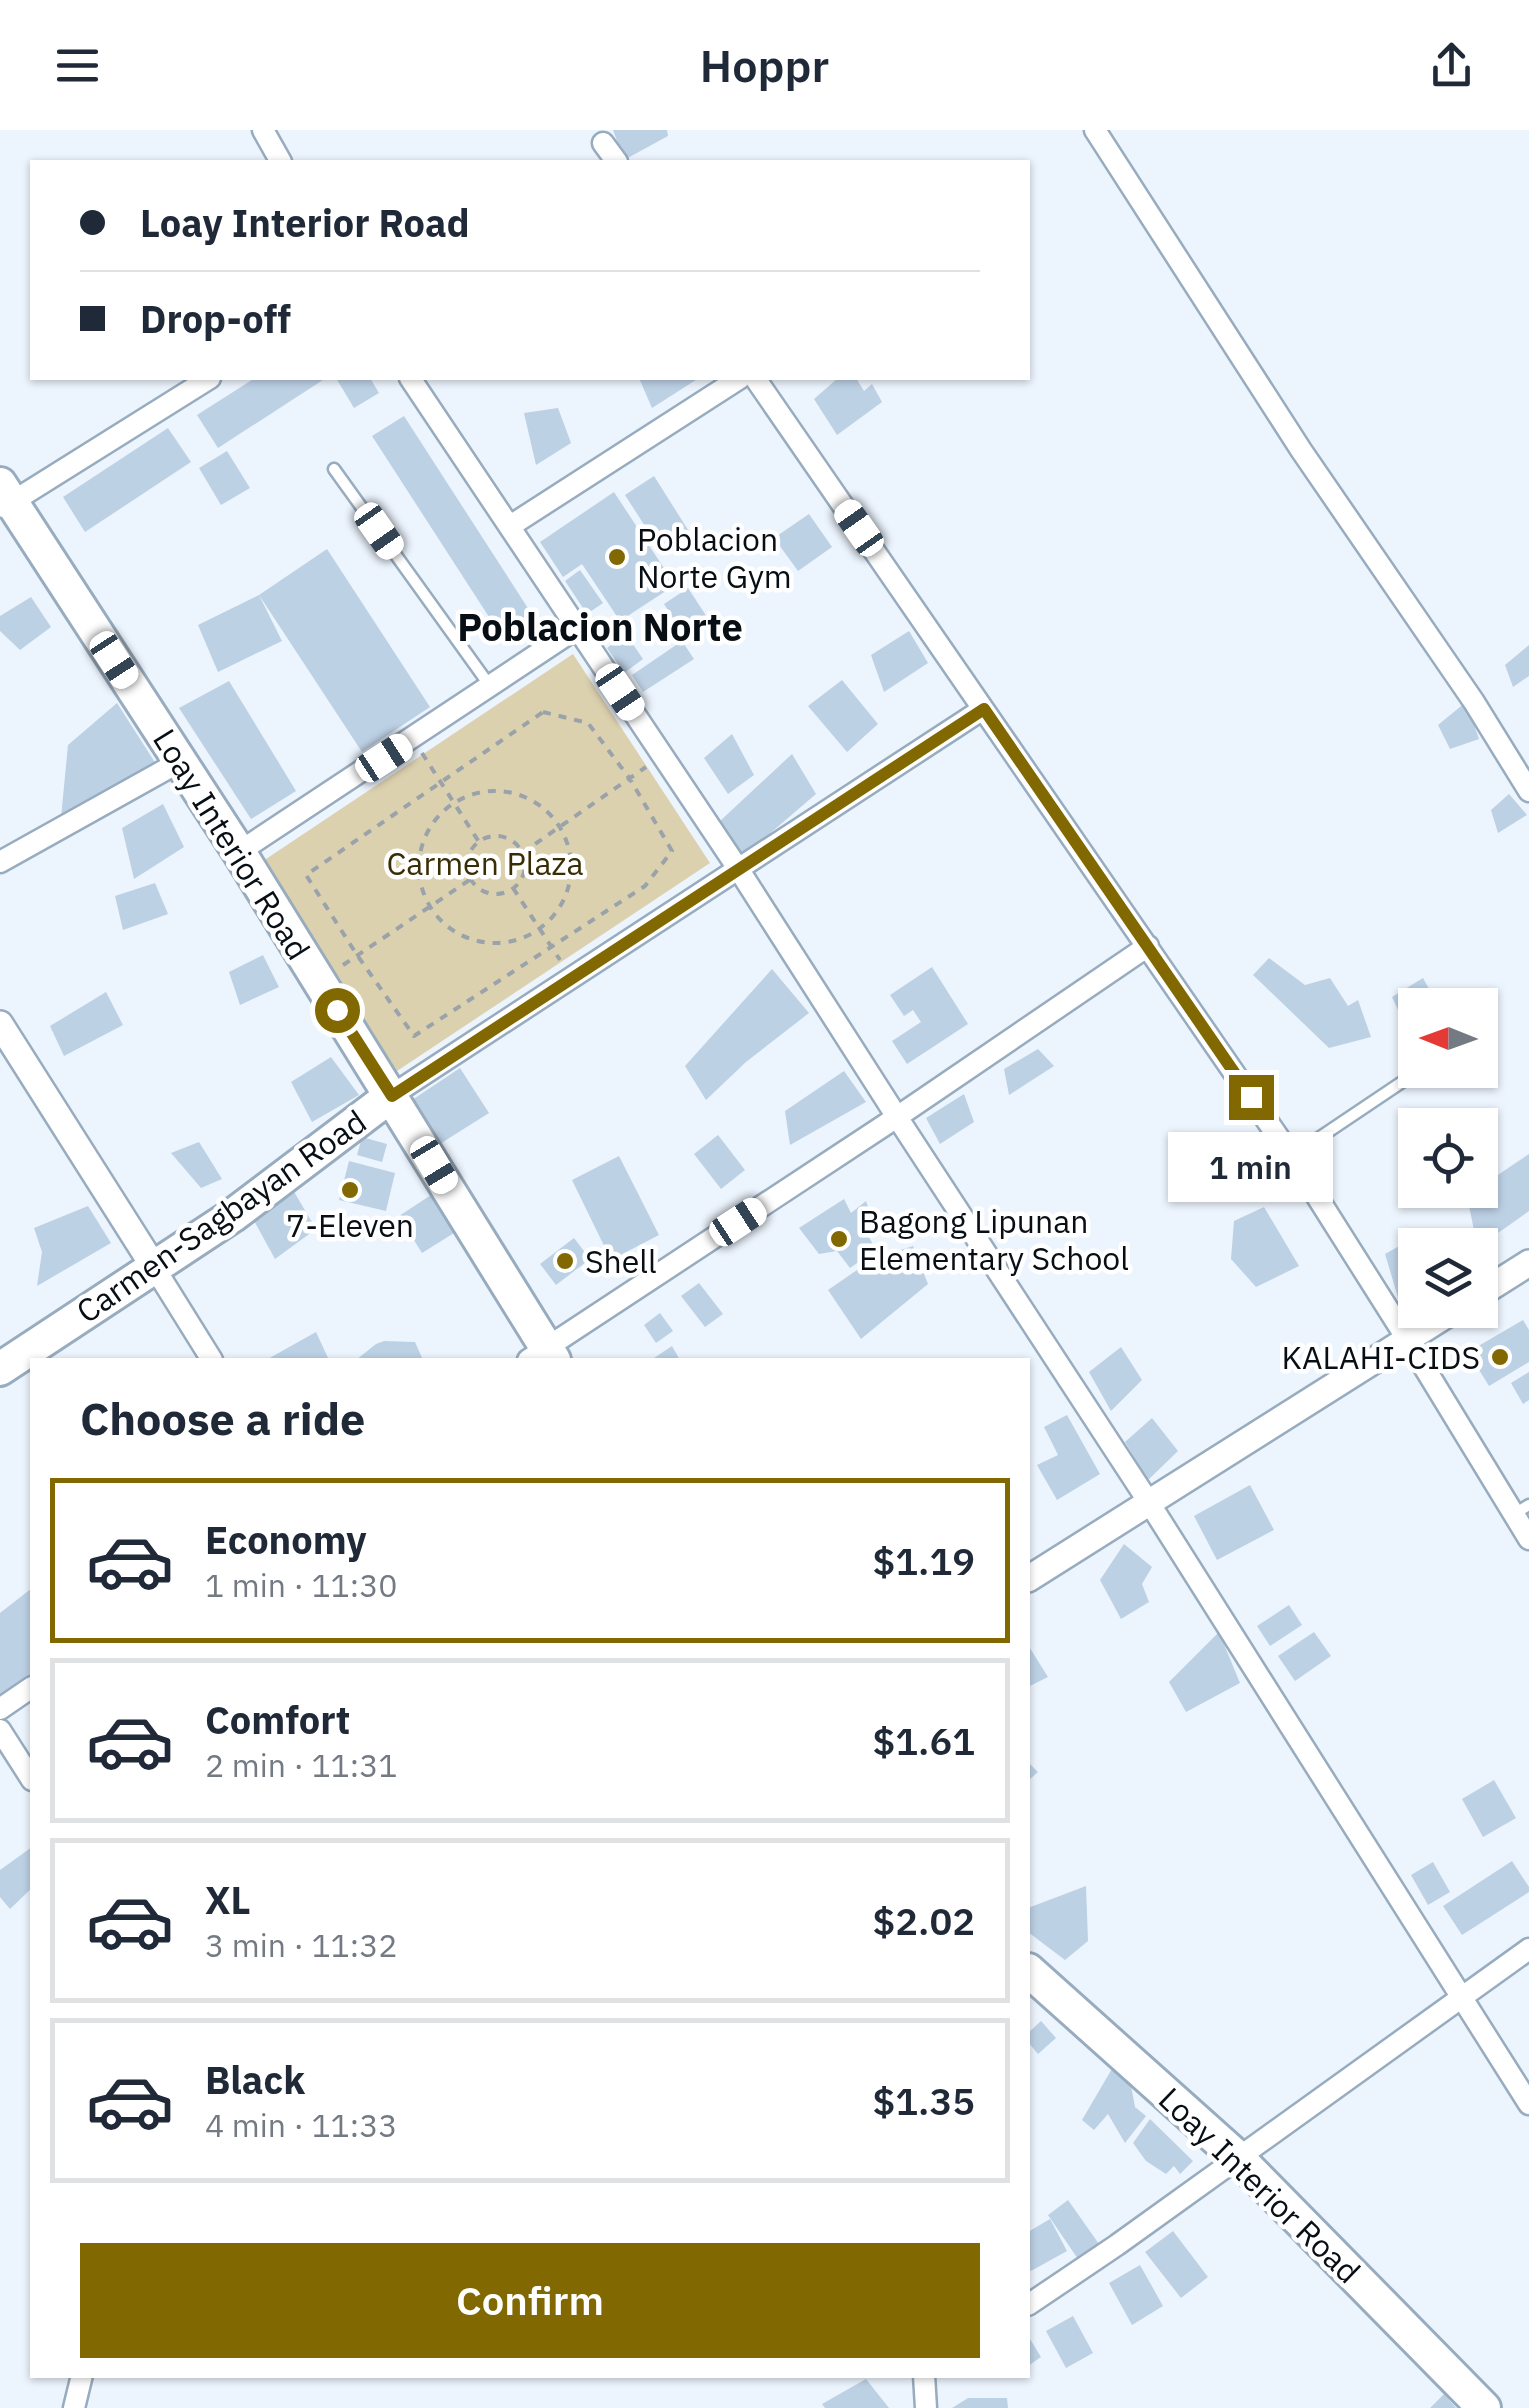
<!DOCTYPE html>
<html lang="en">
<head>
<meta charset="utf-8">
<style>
	body { margin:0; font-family:"IBM Plex Sans",sans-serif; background:#f6f6f7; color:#1f2937; height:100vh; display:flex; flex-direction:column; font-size:38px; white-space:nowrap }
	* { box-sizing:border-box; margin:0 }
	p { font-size:32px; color:#747a83 }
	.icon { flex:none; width:55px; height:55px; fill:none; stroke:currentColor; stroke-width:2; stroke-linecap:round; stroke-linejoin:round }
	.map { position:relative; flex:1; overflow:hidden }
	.side { position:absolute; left:30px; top:1228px; width:1000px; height:1020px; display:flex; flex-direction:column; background:#fff; border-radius:0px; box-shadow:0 2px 8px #0004 }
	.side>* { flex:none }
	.guide { position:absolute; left:30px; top:30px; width:1000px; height:220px; border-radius:0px; box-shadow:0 2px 8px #0004; display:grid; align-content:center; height:220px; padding:0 50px; background:#fff }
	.needle { width:65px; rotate:271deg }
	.buttons { position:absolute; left:1398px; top:858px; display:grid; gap:20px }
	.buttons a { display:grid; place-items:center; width:100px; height:100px; border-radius:0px; background:#fff; box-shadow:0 2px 8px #0004; font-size:50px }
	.end { position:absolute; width:45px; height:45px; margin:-22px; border:12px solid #816800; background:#fff; box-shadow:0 0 0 5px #fff }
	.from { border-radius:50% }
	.bubble { position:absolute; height:70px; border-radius:0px; background:#fff; box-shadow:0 2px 8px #0004; font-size:32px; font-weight:600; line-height:70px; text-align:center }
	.car { position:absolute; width:30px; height:60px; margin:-30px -15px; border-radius:12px; box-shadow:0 0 8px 2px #0007; background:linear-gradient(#fff 24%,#345 0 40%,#fff 0 76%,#345 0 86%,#fff 0) }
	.guide b { display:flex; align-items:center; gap:35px; height:95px; font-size:38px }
	.guide b+b { border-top:2px solid #e0e1e3 }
	.guide i { width:25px; height:25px; background:#1f2937 }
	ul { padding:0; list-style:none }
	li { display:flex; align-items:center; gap:30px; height:165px; margin:0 20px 15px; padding:0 30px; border:5px solid #e0e1e3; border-radius:0px }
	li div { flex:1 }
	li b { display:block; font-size:38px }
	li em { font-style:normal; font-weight:600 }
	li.on { border-color:#816800 }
	li>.icon { width:90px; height:90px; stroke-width:1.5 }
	h2 { padding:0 50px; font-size:45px; line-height:120px }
	.cta { display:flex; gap:20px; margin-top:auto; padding:20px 50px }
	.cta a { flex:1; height:115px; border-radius:0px; background:#816800; color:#fff; font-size:40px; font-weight:600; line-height:115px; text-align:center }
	header { display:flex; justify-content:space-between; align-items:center; height:130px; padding:0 50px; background:#fff; font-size:45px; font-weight:600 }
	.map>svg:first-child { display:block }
	.green { fill:#dcd1af }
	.building { fill:#bdd1e5 }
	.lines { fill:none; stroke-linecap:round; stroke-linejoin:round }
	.service-casing { stroke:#98acbf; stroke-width:15 }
	.minor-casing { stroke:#98acbf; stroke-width:25 }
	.tertiary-casing { stroke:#98acbf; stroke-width:30 }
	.primary-casing { stroke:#98acbf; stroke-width:38 }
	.path { stroke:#9aa2aa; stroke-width:4; stroke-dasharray:8 8; stroke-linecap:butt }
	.service { stroke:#fff; stroke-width:10 }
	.minor { stroke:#fff; stroke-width:20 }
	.tertiary { stroke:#fff; stroke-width:25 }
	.primary { stroke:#fff; stroke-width:32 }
	.route { stroke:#816800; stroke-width:12 }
	.poi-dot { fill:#816800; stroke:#fff; stroke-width:4 }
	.labels { text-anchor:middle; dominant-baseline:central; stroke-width:9; stroke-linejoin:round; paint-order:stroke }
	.poi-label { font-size:32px; fill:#070e14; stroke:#fff; text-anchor:start }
	.street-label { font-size:32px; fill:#070e14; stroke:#fff }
	.park-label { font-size:32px; fill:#382d05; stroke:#fff }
	.quarter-label { font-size:38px; font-weight:bold; fill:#070e14; stroke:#fff }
</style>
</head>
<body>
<header><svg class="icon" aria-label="menu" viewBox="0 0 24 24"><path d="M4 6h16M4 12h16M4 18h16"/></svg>Hoppr<svg class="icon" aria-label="share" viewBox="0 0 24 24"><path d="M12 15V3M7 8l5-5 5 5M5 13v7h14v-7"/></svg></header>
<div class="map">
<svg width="1529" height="2278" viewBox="0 0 1529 2278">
	<rect width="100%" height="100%" fill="#ecf4fd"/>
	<path class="green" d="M573,524L710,733L397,941L260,733Z"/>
	<path class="building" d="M613,0H667L668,6L624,30Z
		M255,248H326L218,318L197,285Z
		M336,248H370L379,263L354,278Z
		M639,248H699L652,278Z
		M838,248H856L864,261L872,254L882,272L837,305L814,269Z
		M558,278L571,313L536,335L524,283Z
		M404,286L533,486L502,507L372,306Z
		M168,298L191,332L85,402L63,367Z
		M227,321L250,358L221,375L199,338Z
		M654,346L690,403L661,421L625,365Z
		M614,362L675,455L620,491L582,434L563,447L540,412Z
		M809,384L832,417L798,441L774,408Z
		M327,419L430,577L362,622L259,465Z
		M580,440L603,473L587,484L565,451Z
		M688,458L707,487L683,503L664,474Z
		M259,465L282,511L218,542L198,495Z
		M31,467L51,497L20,520L0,501V486Z
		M909,501L928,533L884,562L871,525Z
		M626,504L643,529L624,543L607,518Z
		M682,511L694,529L643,562L632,545Z
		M1529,515V546L1513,557L1505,535Z
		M842,550L878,594L847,622L808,576Z
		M229,551L296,661L251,689L179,578Z
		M1466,572L1479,609L1450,619L1438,595Z
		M117,573L156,634L60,698L68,615Z
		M732,604L754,645L728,664L704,628Z
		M792,624L816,664L739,730L720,691Z
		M1509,664L1527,685L1498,703L1491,680Z
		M163,674L184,717L134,749L122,698Z
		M155,753L168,784L123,800L115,766Z
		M263,825L279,857L240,875L229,842Z
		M1269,828L1305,855L1330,848L1348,876L1358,870L1371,907L1329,918L1253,845Z
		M932,837L968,894L907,934L892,911L921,892L913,880L904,886L890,865Z
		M772,839L809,883L746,932L706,970L685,936Z
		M1423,848L1438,875H1415V916L1392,867Z
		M106,862L123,895L64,926L50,896Z
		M1038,919L1054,936L1009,965L1004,939Z
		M331,927L359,965L312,992L291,952Z
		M460,938L489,983L435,1017L412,970Z
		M844,941L866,972L790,1015L785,981Z
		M964,964L974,992L940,1014L926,988Z
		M718,1005L745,1040L721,1059L694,1024Z
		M362,1007L387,1014L382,1032L357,1025Z
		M199,1012L222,1049L201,1058L171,1023Z
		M1529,1024V1081L1481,1115H1477L1467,1066L1475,1060H1480V1057Z
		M619,1026L659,1105L611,1130L572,1050Z
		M349,1031L395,1043L386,1081L339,1070Z
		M293,1060L316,1099L275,1129L253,1089Z
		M431,1065L454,1103L422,1123L399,1086Z
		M844,1069L851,1083L866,1071L871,1086L863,1096L876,1120L850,1138L837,1121L819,1124L799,1098Z
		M88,1076L111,1113L37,1156L42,1122L34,1098Z
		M1264,1077L1299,1136L1256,1157L1231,1129L1234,1091Z
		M1424,1102L1433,1115H1415V1164L1400,1174L1385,1124Z
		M574,1108L590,1129L556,1155L540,1134Z
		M913,1116L928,1154L861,1209L828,1160L873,1129Z
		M699,1153L723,1184L705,1197L681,1166Z
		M660,1183L673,1201L656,1213L644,1195Z
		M1523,1190L1529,1200V1232L1489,1256L1468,1222Z
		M316,1202L329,1230H266Z
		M384,1211L415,1212L423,1230H356L376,1214Z
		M672,1216L680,1230H651Z
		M1121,1217L1142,1250L1111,1281L1089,1242Z
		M1529,1242V1270L1523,1274L1511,1253Z
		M1067,1285L1100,1344L1057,1370L1037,1335L1058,1325L1044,1297Z
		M1152,1288L1178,1321L1148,1350L1125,1312Z
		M1250,1355L1274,1400L1217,1430L1194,1386Z
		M1124,1414L1152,1437L1142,1454L1149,1472L1121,1489L1100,1450Z
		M32,1458V1547L0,1565V1483Z
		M1289,1475L1302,1495L1270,1516L1257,1496Z
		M1219,1502L1240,1553L1186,1582L1169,1552Z
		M1314,1502L1331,1526L1295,1551L1278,1526Z
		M1028,1515L1048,1547L1028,1557Z
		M1028,1632L1038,1642L1028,1651Z
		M1494,1650L1516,1688L1483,1707L1462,1669Z
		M32,1717V1758L10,1779L0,1767V1740Z
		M1512,1731L1529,1757V1762L1462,1805L1443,1776Z
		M1433,1732L1450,1762L1428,1775L1411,1745Z
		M1086,1756L1088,1811L1065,1830L1028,1802V1778Z
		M1041,1891L1056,1908L1038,1924L1028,1912V1903Z
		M1113,1937L1131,1955L1135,1977L1146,1986L1125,2013L1108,1984L1094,2000L1082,1990Z
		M1150,1989L1193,2031L1180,2044L1174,2036L1166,2044L1146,2031L1133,2013Z
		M1068,2070L1099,2114L1078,2129L1048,2085Z
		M1050,2089L1067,2121L1031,2141L1028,2135V2102Z
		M1173,2101L1208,2147L1181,2168L1145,2122Z
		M1140,2135L1163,2176L1132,2195L1109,2153Z
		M1073,2186L1093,2223L1066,2238L1046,2201Z
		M1030,2209L1041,2227L1028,2236V2211Z
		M866,2249L889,2278H825L822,2274Z
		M1444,2264L1456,2278H1430Z
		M968,2268H1007L1008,2278H952Z"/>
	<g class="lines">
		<g class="service-casing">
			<path id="service" d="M334,339L490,556
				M1292,1026L1420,940
				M1514,1384L1529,1375"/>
		</g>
		<g class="minor-casing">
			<path id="minor" d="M263,0L281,32
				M1095,0L1301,320L1474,572L1529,661
				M603,13L617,32
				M410,248L739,740L897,987L1150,1374L1529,1974
				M755,248L1292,1027L1407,1209L1529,1409
				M4,377L210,248
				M510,396L740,248
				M239,722L577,498
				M0,732L181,631
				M392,965L983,579
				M154,1137L212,1230
				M528,1230L897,987L1148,816
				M0,1579L32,1557
				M0,1600L32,1650
				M1028,2175L1117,2115L1529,1819
				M924,2245L926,2278
				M74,2278L82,2245"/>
		</g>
		<g class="tertiary-casing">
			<path id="tertiary" d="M0,894L154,1137
				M1480,1164L1529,1133
				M1028,1449L1454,1180"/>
		</g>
		<g class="primary-casing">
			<path id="primary" d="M0,354L239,722L554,1230
				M0,1239L232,1086L392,965
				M1028,1840L1237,2027L1484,2278"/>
		</g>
		<path class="path" d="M543,582L588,593L630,649L672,721L645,756L414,906L357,825L306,745Z
			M422,623L479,712
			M419 737a76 76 0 1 1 152 0a76 76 0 1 1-152 0Z
			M467 735a29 29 0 1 1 58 0a29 29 0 1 1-58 0Z
			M522,723L646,637
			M513,758L560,830
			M343,835L471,749"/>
		<use href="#service" class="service"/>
		<use href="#minor" class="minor"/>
		<use href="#tertiary" class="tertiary"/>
		<use href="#primary" class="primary"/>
	</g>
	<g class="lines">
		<path class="route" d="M337,880L392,966L984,579L1251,967"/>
	</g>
	<g class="poi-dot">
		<circle cx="617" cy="427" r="10"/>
		<circle cx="350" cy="1060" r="10"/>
		<circle cx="839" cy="1109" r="10"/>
		<circle cx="565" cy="1131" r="10"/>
		<circle cx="1500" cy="1227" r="10"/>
	</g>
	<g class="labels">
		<g class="poi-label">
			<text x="637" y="409">Poblacion<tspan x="637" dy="37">Norte Gym</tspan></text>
			<text x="859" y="1091">Bagong Lipunan<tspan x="859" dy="37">Elementary School</tspan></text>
			<text x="350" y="1095" text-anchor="middle">7-Eleven</text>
			<text x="585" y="1131">Shell</text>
			<text x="1480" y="1227" text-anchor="end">KALAHI-CIDS</text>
		</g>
		<g class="street-label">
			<text transform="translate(232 714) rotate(58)">Loay Interior Road</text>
			<text transform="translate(221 1086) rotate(-35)">Carmen-Sagbayan Road</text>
			<text transform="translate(1260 2055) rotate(44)">Loay Interior Road</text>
		</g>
		<g class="park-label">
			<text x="485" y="733">Carmen Plaza</text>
		</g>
		<g class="quarter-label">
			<text x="600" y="496">Poblacion Norte</text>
		</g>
	</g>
</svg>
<div class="buttons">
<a><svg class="needle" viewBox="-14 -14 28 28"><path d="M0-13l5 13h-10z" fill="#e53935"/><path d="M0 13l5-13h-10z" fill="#747a83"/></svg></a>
<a><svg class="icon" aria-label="locate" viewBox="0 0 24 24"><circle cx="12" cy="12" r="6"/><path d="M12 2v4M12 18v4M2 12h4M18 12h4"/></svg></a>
<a><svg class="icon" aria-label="layers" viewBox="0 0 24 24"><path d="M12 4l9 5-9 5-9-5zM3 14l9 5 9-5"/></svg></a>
</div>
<i class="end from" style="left:337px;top:880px"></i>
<i class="end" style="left:1251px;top:967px"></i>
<div class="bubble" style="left:1168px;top:1002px;width:165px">1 min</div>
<i class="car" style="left:859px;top:398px;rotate:325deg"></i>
<i class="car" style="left:379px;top:401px;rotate:145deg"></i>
<i class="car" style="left:114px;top:530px;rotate:147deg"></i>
<i class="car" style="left:620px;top:562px;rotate:146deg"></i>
<i class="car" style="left:384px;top:628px;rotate:57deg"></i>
<i class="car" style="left:434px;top:1035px;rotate:149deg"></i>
<i class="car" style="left:738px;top:1092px;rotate:57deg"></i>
<div class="guide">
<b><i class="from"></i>Loay Interior Road</b>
<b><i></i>Drop-off</b>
</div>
<section class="side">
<h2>Choose a ride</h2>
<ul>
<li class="on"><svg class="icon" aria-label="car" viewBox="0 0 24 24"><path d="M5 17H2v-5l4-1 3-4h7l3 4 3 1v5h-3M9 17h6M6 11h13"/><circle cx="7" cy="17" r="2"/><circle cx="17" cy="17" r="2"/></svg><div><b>Economy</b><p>1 min · 11:30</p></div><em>$1.19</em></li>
<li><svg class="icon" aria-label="car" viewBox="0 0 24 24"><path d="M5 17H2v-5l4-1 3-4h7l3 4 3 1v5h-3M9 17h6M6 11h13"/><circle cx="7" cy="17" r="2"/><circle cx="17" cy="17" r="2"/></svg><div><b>Comfort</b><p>2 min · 11:31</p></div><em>$1.61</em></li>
<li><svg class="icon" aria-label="car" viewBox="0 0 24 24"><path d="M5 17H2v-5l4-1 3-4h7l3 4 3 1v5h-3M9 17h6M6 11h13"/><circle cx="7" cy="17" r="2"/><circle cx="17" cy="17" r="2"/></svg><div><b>XL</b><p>3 min · 11:32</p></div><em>$2.02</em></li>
<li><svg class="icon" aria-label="car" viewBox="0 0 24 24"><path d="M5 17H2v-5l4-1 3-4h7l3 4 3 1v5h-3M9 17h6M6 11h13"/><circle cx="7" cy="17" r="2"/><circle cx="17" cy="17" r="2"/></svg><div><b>Black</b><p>4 min · 11:33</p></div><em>$1.35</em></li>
</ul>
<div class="cta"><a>Confirm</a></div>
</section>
</div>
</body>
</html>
